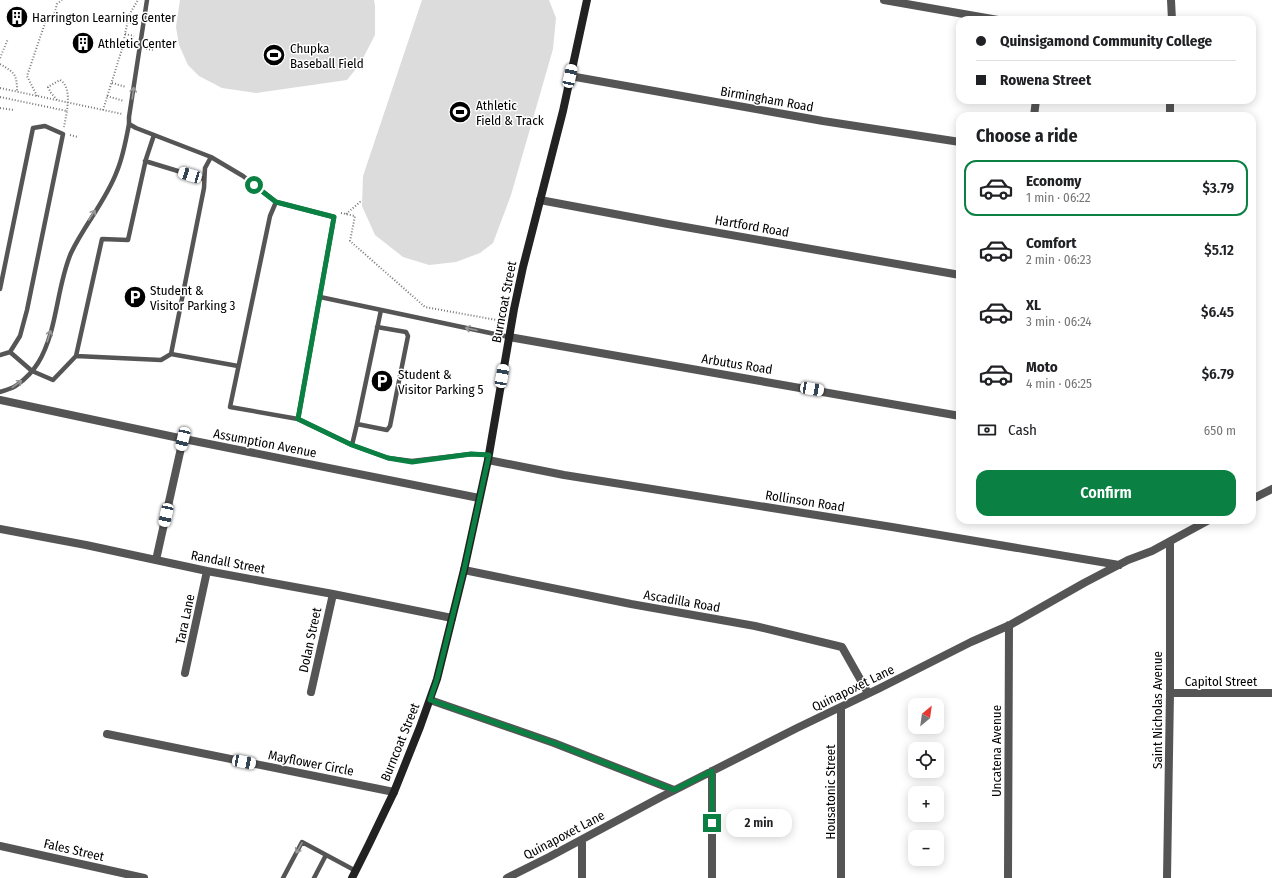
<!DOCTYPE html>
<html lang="en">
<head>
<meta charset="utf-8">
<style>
	body { margin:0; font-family:"Fira Sans Condensed",sans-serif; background:#f2f2f2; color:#202124; height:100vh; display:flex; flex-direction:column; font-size:15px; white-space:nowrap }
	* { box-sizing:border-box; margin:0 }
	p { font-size:13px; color:#757577 }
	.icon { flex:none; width:22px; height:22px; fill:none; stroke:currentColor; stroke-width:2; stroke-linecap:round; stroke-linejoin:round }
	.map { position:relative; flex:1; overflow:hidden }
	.details { position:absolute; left:956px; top:112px; width:300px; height:412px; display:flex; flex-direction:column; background:#fff; border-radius:12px; box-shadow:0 2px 10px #0003 }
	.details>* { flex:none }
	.guide { position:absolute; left:956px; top:16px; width:300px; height:88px; border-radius:12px; box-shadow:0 2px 10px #0003; display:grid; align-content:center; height:88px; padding:0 20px; background:#fff }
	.needle { width:26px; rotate:29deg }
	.fabs { position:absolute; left:908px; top:698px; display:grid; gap:8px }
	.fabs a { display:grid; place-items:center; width:36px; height:36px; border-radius:8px; background:#fff; box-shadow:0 2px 10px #0003; font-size:20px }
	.end { position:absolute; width:18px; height:18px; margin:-9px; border:5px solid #0b8043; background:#fff; box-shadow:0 0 0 2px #fff }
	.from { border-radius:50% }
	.bubble { position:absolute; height:28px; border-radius:12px; background:#fff; box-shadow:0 2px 10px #0003; font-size:13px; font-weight:600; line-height:28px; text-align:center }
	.car { position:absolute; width:12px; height:24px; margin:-12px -6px; border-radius:5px; box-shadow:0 0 3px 1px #0007; background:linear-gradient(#fff 24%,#345 0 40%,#fff 0 76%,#345 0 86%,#fff 0) }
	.guide b { display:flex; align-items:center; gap:14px; height:38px; font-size:15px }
	.guide b+b { border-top:1px solid #e0e0e0 }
	.guide i { width:10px; height:10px; background:#202124 }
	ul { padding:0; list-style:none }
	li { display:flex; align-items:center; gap:12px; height:56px; margin:0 8px 6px; padding:0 12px; border:2px solid transparent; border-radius:12px }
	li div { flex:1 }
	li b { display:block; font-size:15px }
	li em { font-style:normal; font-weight:600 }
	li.selected { border-color:#0b8043 }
	li>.icon { width:36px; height:36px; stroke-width:1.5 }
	h2 { padding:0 20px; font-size:18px; line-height:48px }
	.pay { display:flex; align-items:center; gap:10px; height:44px; padding:0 20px; font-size:15px }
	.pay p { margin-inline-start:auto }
	.button { display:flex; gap:8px; margin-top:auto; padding:8px 20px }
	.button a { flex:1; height:46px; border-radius:12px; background:#0b8043; color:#fff; font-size:16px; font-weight:600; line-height:46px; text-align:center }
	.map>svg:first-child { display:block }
	.green { fill:#dcdcdc }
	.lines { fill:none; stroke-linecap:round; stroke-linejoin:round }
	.path { stroke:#777; stroke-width:2; stroke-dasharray:1 2; stroke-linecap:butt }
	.service { stroke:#555; stroke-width:4.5 }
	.minor { stroke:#555; stroke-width:8 }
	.secondary { stroke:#222; stroke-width:8 }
	.oneway { stroke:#999 }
	.route { stroke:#0b8043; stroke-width:5 }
	.labels { text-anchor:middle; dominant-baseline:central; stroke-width:3; stroke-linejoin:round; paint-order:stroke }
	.poi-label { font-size:13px; fill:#000; stroke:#fff; text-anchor:start }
	.street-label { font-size:13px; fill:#000; stroke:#fff }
</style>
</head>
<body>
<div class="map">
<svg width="1272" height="878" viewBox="0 0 1272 878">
	<rect width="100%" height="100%" fill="#fff"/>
	<path class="green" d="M180,0H374L375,6V35L360,64L347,80L256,93L222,88L199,76L188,65L179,45L176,27Z
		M422,0H549L556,18L553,49L511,195L493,243L480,253L456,262L429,265L403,257L375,235L362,206L363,176Z"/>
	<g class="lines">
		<path class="path" d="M127,22L136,24
			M125,34L134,36
			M123,43L132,46
			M146,49L155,50
			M0,58L8,39
			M0,64C15,73 17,74 17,92
			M112,83L126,87
			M0,88L122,114
			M37,96L27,76L45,23L49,17L54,15L57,4L62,0
			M107,96L124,101
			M0,97L67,111L64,127
			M57,100L51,93L48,87L60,80C70,86 68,101 67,111
			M0,108L14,110
			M103,110L122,49L129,15L138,0
			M70,135L78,137
			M341,213L355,216L350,241L425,307L502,321
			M346,214L360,202H362"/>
		<path class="service" d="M129,124L136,128L211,157L243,176L276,202L334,217L298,419
			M145,161L204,179
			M276,202L270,216L230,407L298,419L352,445L388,458L412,461L471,454L489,455
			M0,289L33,128L45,126L63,134L27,310L20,336L10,352
			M320,297L509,337
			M171,354L204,188L205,168L211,157
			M0,355L10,352L32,371L53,380L76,356L102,239L128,240L146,159L154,135
			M76,356L161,360L171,354L238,366
			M0,392C5,390 12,389 17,385C24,380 33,371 38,363C58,330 56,288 71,253C84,225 106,201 117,171C123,157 126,140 129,124V117L147,0
			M357,424L387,430L390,426L408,336L406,332L377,327
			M352,445L357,424L381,310
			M283,878L302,842L356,871
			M314,878L326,855"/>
		<path class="minor" d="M884,0L998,20
			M1171,0L1172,20
			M570,76L823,121L960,142
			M1034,116L1036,100
			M1170,116V100
			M540,200L668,224L960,275
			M509,337L960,416
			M0,400L179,438L479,498
			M488,460L564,475L892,527L1119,565
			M1252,499L1272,489
			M0,529L86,545L207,571L333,594L452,618
			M156,560L183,439
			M464,570L631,604L755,626L842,647L868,693
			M185,673L207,571
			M311,692L333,594
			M1170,693H1272
			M430,700L554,743L674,790
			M107,734L394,792
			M712,771V878
			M582,840V878
			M0,846L144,878
			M507,878L549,857L661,797L797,728L880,688L971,642L1010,625L1084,583L1128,560L1152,551L1209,520
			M841,878V707
			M1008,878L1009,625
			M1167,878L1170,693V542"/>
		<path class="secondary" d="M352,878L369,844L394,792L420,727L437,679L464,570L488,460L514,309L523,267L563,111L587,0"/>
	</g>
	<defs><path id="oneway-shaft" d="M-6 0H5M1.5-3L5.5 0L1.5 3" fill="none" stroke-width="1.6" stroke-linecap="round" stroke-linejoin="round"/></defs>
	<g class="oneway">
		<use href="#oneway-shaft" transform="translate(133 93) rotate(-82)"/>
		<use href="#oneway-shaft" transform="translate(92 215) rotate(-57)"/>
		<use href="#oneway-shaft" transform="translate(471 329) rotate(-168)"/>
		<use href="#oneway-shaft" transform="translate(49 336) rotate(-73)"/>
		<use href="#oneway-shaft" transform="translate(17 384) rotate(-36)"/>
		<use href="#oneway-shaft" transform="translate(299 848) rotate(120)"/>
	</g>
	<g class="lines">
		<path class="route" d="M254,185L276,202L334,217L298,419L352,445L388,458L412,462L471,454L489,455L464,570L437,679L430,700L554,743L674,790L712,771V823"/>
	</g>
	<defs>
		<g id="building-disc" transform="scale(1.15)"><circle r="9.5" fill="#000" stroke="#fff"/><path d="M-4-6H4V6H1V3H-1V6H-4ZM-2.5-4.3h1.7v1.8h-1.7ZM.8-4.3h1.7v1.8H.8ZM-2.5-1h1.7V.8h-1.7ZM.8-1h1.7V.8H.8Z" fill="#fff"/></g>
		<g id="stadium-disc" transform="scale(1.15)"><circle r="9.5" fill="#000" stroke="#fff"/><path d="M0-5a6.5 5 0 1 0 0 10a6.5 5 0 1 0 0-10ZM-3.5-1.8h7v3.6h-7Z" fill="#fff"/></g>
		<g id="parking-disc" transform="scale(1.15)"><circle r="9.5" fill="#000" stroke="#fff"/><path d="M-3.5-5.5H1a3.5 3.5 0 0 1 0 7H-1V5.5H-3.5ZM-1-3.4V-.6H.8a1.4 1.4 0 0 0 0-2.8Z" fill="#fff"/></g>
	</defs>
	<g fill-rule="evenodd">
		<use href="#building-disc" x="17" y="17"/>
		<use href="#building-disc" x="83" y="43"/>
		<use href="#stadium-disc" x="274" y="55"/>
		<use href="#stadium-disc" x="460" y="112"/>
		<use href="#parking-disc" x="135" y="297"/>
		<use href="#parking-disc" x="382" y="381"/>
	</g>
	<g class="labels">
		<g class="poi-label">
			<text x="32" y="17">Harrington Learning Center</text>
			<text x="98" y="43">Athletic Center</text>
			<text x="290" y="48">Chupka<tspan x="290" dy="15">Baseball Field</tspan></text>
			<text x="476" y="105">Athletic<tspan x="476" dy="15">Field &amp; Track</tspan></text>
			<text x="150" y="290">Student &amp;<tspan x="150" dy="15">Visitor Parking 3</tspan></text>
			<text x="398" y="374">Student &amp;<tspan x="398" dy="15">Visitor Parking 5</tspan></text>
		</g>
		<g class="street-label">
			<text transform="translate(767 99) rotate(10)">Birmingham Road</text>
			<text transform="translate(752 226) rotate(10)">Hartford Road</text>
			<text transform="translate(504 302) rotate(-79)">Burncoat Street</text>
			<text transform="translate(737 364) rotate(9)">Arbutus Road</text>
			<text transform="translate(265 443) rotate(11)">Assumption Avenue</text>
			<text transform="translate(805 501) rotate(9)">Rollinson Road</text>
			<text transform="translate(228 562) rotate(11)">Randall Street</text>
			<text transform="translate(682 601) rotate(10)">Ascadilla Road</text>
			<text transform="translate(185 619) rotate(-78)">Tara Lane</text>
			<text transform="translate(310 640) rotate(-78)">Dolan Street</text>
			<text x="1221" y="681">Capitol Street</text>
			<text transform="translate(853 688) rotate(-26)">Quinapoxet Lane</text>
			<text transform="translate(1157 710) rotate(-90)">Saint Nicholas Avenue</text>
			<text transform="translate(400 742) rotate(-68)">Burncoat Street</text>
			<text transform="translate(996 751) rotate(-90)">Uncatena Avenue</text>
			<text transform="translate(311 763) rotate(11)">Mayflower Circle</text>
			<text transform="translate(830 792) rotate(-90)">Housatonic Street</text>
			<text transform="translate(564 835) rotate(-28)">Quinapoxet Lane</text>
			<text transform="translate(74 850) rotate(13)">Fales Street</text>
		</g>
	</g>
</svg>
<div class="fabs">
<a><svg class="needle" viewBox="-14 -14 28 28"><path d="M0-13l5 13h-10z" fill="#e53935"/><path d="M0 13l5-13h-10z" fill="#757577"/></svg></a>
<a><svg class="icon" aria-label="locate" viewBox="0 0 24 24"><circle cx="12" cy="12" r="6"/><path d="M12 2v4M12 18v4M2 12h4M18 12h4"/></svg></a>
<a>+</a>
<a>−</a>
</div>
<i class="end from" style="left:254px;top:185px"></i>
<i class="end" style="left:712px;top:823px"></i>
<div class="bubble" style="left:726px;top:809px;width:66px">2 min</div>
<i class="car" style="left:570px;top:76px;rotate:12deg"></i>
<i class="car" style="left:190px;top:175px;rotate:287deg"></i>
<i class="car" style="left:502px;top:376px;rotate:10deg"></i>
<i class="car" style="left:812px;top:389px;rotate:100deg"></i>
<i class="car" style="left:183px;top:439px;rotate:193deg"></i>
<i class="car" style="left:166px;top:515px;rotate:192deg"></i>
<i class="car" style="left:244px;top:762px;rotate:101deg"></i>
<div class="guide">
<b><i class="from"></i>Quinsigamond Community College</b>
<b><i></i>Rowena Street</b>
</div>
<section class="details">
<h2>Choose a ride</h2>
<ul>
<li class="selected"><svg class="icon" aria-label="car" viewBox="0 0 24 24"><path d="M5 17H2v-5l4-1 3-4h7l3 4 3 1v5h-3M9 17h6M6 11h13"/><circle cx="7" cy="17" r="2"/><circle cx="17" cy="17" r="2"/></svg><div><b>Economy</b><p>1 min · 06:22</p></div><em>$3.79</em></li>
<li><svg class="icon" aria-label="car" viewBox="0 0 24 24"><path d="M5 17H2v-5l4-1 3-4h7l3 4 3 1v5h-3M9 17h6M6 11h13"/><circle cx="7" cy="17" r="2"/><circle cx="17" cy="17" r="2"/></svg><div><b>Comfort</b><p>2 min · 06:23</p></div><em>$5.12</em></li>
<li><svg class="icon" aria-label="car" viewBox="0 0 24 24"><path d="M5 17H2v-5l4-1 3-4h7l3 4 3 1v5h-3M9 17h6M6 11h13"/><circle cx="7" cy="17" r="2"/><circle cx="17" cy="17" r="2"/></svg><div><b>XL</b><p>3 min · 06:24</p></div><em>$6.45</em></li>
<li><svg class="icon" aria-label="car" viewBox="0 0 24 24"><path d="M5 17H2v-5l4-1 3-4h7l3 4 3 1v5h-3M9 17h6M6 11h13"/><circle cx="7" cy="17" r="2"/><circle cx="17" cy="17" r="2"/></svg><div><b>Moto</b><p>4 min · 06:25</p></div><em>$6.79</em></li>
</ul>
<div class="pay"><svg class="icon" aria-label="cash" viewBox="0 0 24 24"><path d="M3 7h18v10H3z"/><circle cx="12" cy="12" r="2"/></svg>Cash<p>650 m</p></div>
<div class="button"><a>Confirm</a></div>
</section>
</div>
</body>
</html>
